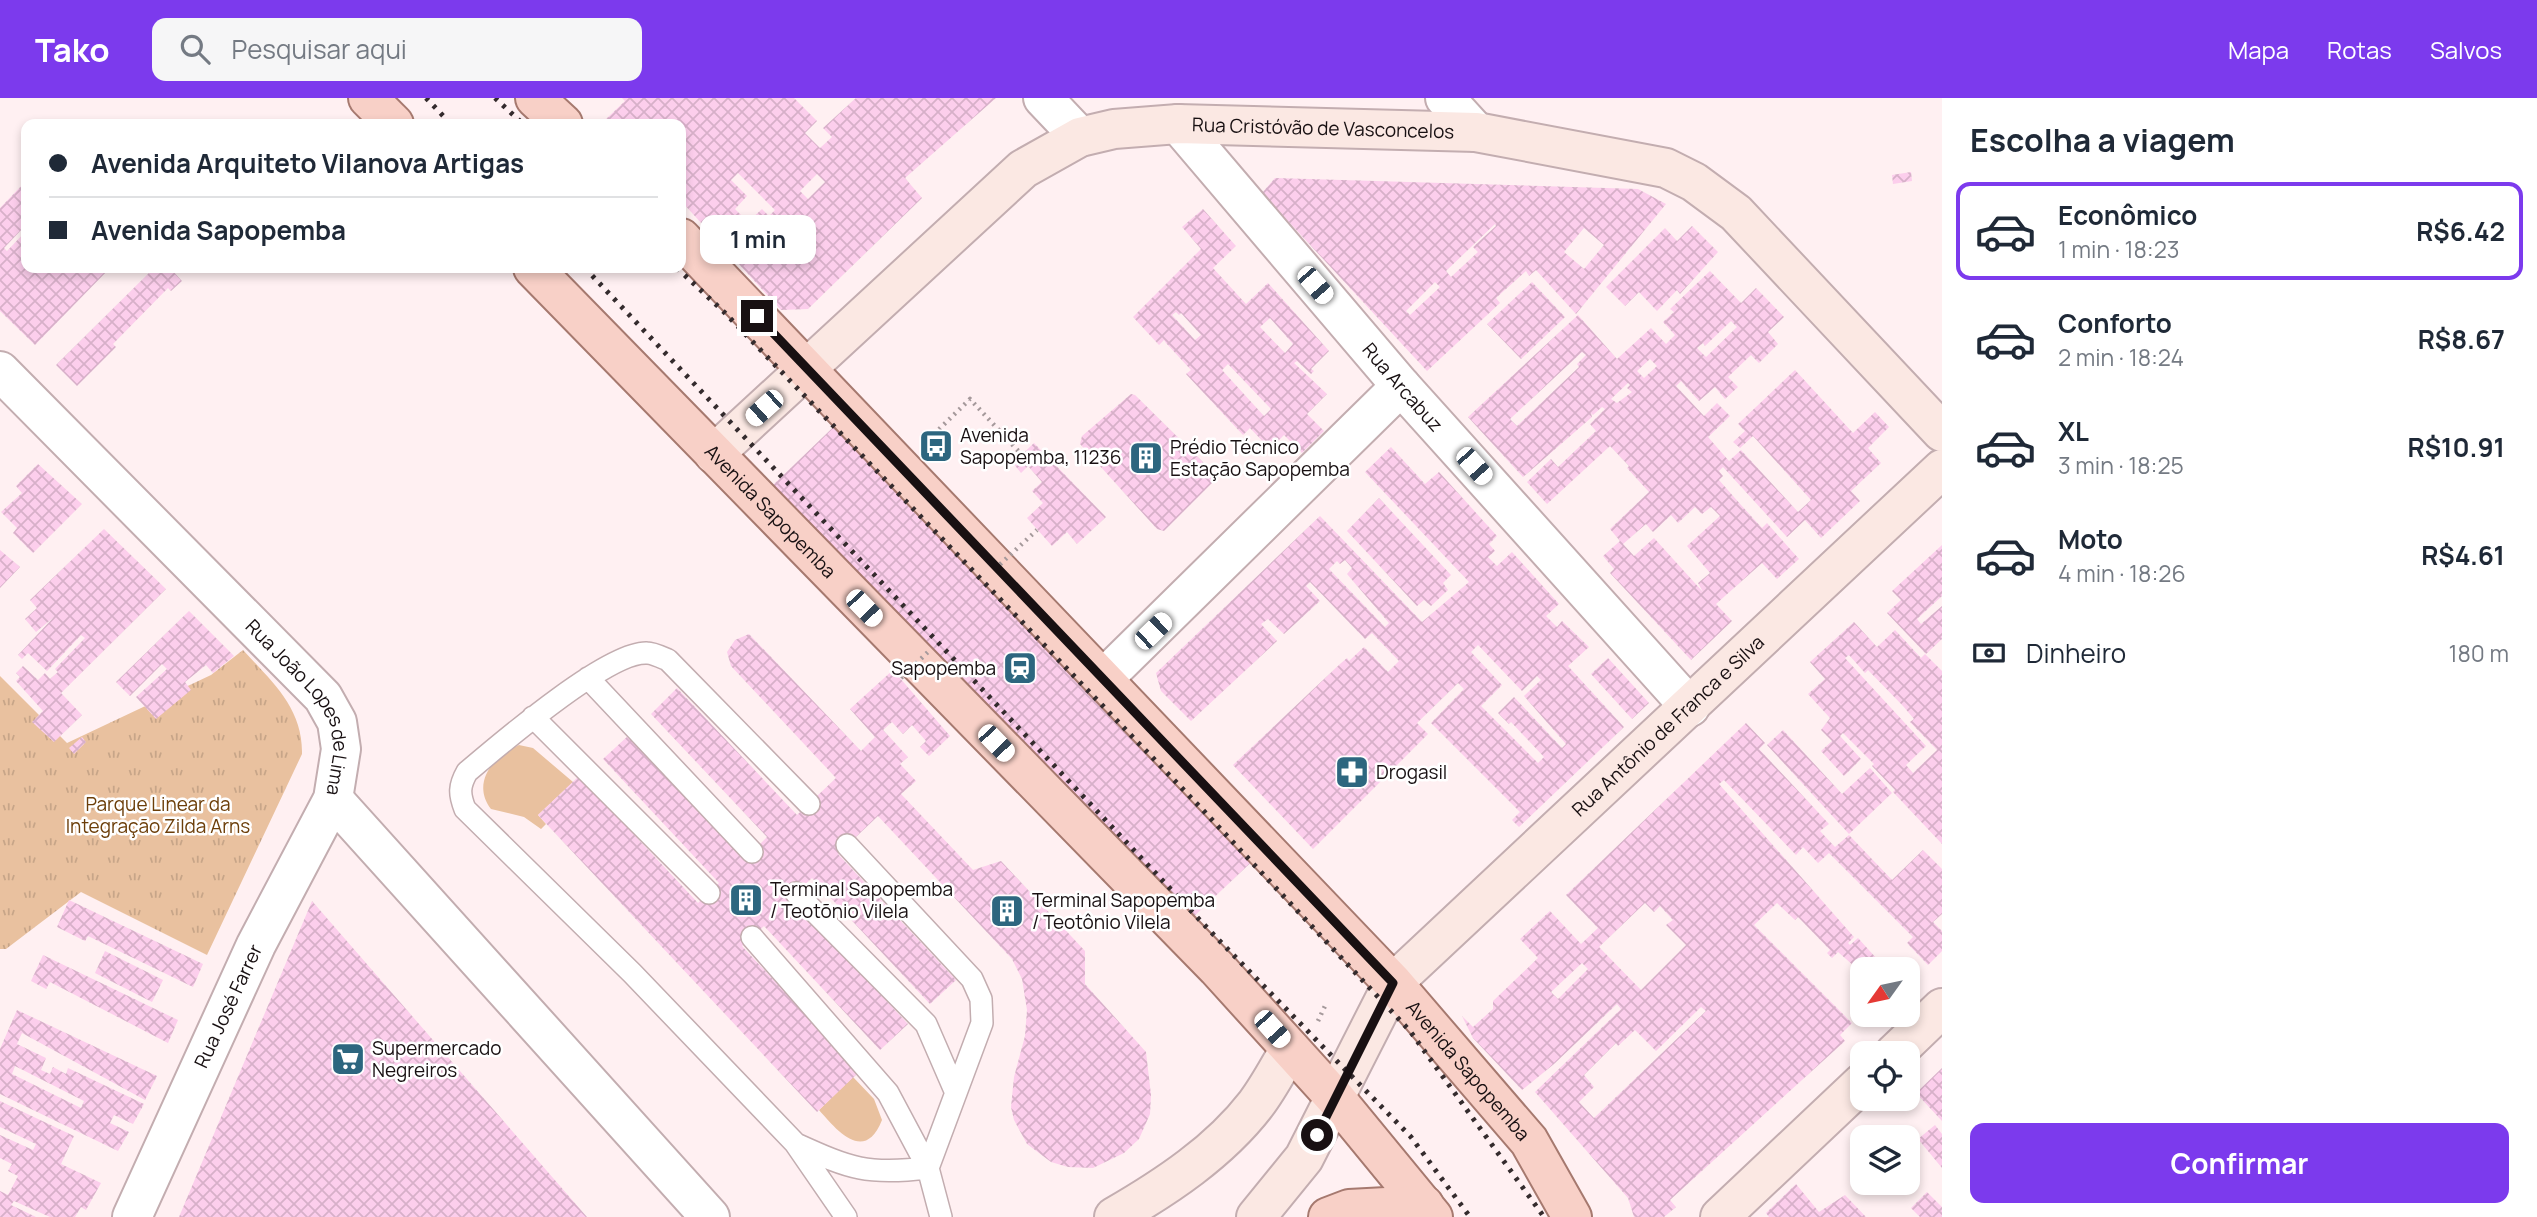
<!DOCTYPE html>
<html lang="pt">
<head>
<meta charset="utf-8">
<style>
	body { margin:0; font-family:Manrope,sans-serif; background:#f6f6f7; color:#1f2937; height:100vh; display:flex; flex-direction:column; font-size:26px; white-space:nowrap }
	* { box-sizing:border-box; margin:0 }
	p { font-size:23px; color:#747a83 }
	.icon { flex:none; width:38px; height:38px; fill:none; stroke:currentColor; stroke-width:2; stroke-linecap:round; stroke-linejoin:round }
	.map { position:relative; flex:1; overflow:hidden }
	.side { display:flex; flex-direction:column; background:#fff; width:595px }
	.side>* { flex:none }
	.guide { position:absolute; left:21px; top:21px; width:665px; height:154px; border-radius:14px; box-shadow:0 4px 10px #0003; display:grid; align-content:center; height:154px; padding:0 28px; background:#fff }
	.needle { width:46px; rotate:237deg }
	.tools { position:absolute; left:1850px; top:859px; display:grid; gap:14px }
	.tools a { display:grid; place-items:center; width:70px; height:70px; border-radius:14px; background:#fff; box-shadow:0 4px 10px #0003; font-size:35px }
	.end { position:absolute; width:32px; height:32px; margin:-16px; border:9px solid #181012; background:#fff; box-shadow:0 0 0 4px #fff }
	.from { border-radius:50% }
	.bubble { position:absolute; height:49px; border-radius:14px; background:#fff; box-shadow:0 4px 10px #0003; font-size:23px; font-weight:700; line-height:49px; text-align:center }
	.car { position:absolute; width:21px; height:42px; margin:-21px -10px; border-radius:9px; box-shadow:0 0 5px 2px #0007; background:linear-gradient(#fff 24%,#345 0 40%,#fff 0 76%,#345 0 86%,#fff 0) }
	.guide b { display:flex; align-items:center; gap:24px; height:66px; font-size:26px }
	.guide b+b { border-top:2px solid #e0e1e3 }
	.guide i { width:18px; height:18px; background:#1f2937 }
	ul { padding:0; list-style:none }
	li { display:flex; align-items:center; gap:21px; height:98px; margin:0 14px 10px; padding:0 14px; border:4px solid transparent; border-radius:14px }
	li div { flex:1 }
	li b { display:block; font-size:26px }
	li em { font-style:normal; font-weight:700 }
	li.on { border-color:#7c3aed }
	li>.icon { width:63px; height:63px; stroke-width:1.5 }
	h2 { padding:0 28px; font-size:32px; line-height:84px }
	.pay { display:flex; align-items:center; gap:18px; height:77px; padding:0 28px; font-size:26px }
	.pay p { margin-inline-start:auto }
	.cta { display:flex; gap:14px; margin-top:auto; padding:14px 28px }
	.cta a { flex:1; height:80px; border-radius:14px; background:#7c3aed; color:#fff; font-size:28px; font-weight:700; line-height:80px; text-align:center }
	header { display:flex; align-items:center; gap:42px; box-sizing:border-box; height:98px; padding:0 35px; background:#7c3aed; color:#fff }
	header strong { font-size:33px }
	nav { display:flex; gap:38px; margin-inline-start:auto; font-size:24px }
	.search { width:490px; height:63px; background:#f6f6f7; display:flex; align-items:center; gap:18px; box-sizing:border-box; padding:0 24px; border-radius:14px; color:#747a83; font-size:26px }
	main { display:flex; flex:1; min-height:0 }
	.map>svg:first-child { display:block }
	.grass { fill:#e9c19f }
	.park { fill:url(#park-tufts) }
	.building { fill:url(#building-cross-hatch); fill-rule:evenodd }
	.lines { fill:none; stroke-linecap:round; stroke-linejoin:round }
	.lane-casing { stroke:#c3adb0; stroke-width:24 }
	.street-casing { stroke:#c3adb0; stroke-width:42 }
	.secondary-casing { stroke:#c3adb0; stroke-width:42 }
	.primary-casing { stroke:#a6796f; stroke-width:42 }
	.path { stroke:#a5999b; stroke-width:4.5; stroke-dasharray:2 5; stroke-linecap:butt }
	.lane { stroke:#fff; stroke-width:21 }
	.street { stroke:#fff; stroke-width:38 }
	.secondary { stroke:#fbe8e3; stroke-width:38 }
	.primary { stroke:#f8d0c7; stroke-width:38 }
	.rail { stroke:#342b2d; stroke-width:5; stroke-dasharray:3.5 7; stroke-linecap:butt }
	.path-bridge { stroke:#a5999b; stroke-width:4.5; stroke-dasharray:2 5; stroke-linecap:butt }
	.route { stroke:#181012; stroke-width:9 }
	.labels { text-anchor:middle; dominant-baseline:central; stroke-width:5; stroke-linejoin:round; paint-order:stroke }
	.street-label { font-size:19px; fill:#181012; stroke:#fff }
	.poi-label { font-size:19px; fill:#181012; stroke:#fff; text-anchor:start }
	.park-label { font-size:19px; fill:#6c3e09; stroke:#fff }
</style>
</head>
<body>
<header>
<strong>Tako</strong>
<div class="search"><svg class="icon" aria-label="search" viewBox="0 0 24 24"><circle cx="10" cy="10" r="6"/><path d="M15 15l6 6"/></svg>Pesquisar aqui</div>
<nav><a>Mapa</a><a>Rotas</a><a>Salvos</a></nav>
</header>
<main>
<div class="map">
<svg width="1942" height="1119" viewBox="0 0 1942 1119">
	<defs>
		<pattern id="park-tufts" width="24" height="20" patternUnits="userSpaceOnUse" patternTransform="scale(1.75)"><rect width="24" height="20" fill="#e9c19f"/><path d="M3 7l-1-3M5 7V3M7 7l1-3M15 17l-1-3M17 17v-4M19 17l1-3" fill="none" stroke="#c7a588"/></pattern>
		<pattern id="building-cross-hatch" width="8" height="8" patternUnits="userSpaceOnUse" patternTransform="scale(1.75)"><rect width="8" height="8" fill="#fcceec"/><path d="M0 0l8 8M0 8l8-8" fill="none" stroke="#d7b0c9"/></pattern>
	</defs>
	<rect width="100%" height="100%" fill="#fff0f2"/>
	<path class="grass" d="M519,647L533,650L573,684L538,717L546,726L541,731L524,719L491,711C471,685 493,658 519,647Z
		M853,979L874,1001L882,1022C865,1065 838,1034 819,1012Z"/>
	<path class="park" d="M243,552C272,584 303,610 302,656L207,857L81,794L6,851H0V578L67,645L211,577Z"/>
	<path class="building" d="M622,0H794L817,23L805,35L820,50L832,39L823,30L856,0H996L905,80L922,100L808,211L781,212L681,103V26H609L605,22L625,3ZM738,75L775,112L769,118L762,111L748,124L735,111L747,98L731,82ZM817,76L825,84L808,101L800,93Z
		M1911,74L1912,83L1893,86L1892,77Z
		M1275,80L1638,91L1666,106L1576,216L1536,172L1529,178L1526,173L1496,200L1500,205L1427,273L1262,95ZM1495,126L1496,128L1473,149L1478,154L1451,179L1446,173ZM1584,130L1604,147L1584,171L1564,154ZM1435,184L1440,189L1410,217L1406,213Z
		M26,83V127L4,150L7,153L26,133V170H110L35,247L0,213V110Z
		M1203,111L1236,148L1213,170L1246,206L1268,185L1329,253L1311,271L1314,273L1311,276L1297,263L1294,265L1327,296L1307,316L1324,333L1302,355L1284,337L1270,351L1250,330L1243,337L1186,276L1191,272L1166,245L1164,242L1159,247L1133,219L1201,151L1182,129ZM1176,214L1179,217L1181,215L1201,237L1195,242L1172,217ZM1270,220L1293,246L1285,255L1260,229ZM1228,266L1271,311L1264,318L1222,272Z
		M1692,128L1718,154L1680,196L1677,192L1657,213L1639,194L1625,208L1606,189L1665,130L1677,143Z
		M154,170H170L182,183L171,193L168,190L113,246L116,249L77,288L56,267Z
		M1710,173L1741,205L1756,190L1784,219L1768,234L1778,246L1759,265L1751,257L1728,279L1738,289L1725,301L1715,289L1699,303L1681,283L1676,288L1704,318L1717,305L1730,318L1708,339L1729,363L1741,352L1798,414L1811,402L1753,338L1740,350L1733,344L1745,333L1738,326L1795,272L1853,335L1875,314L1889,329L1868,350L1881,365L1851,393L1860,403L1821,440L1805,422L1787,439L1723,369L1719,373L1723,378L1719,382L1741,407L1762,430L1767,425L1799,461L1777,481L1762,465L1716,506L1732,523L1691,562L1610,475L1614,471L1603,458L1620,443L1610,431L1649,394L1627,370L1629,368L1610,348L1547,406L1527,384L1551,361L1558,369L1596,333L1590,326L1605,311L1602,309L1593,317L1591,315L1592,319L1523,379L1468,319L1578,217L1617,261L1651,230L1666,246L1675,237L1663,224L1674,214L1670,211ZM1731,223L1737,229L1706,259L1697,250L1703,245L1705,248ZM1582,254L1586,257L1577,266L1579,269L1517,328L1510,321ZM1650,261L1657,268L1644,280L1637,273ZM1628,285L1630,287L1627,290L1632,294L1617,305L1611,301ZM1695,409L1702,416L1711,409L1720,418L1687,448L1710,475L1698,485L1703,494L1654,440L1634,458L1623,446L1646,426L1653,434L1671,417L1678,425Z
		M1532,184L1565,219L1521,261L1487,226Z
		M1131,296L1135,297L1215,376L1213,384L1164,433L1157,431L1080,346L1082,338Z
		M847,316L1262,754L1187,825L773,387Z
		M1034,345L1106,419L1077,446L1067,434L1052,448L1027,420L1043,405L1032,393L1042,384L1028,368L1021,375L1013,365Z
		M1391,349L1425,386L1439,374L1497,438L1489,446L1495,453L1488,459L1497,468L1512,454L1559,506L1546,518L1557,529L1562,523L1589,549L1568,568L1624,629L1519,729L1512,722L1520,714L1431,625L1464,591L1458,585L1417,625L1428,636L1313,751L1233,667L1340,566L1347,560L1349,563L1364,549L1388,574L1399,563L1372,535L1365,541L1310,484L1306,488L1320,503L1284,536L1268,521L1261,526L1277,543L1191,623L1161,593L1156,575L1320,418L1422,524L1469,484L1365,374ZM1345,462L1352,470L1347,476L1389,525L1385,529L1329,471L1337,463L1340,466ZM1478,547L1522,593L1537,578L1541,582L1524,598L1566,646L1562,650L1514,599L1498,615L1509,626L1511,624L1544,659L1538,665L1481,608L1502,587L1471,554Z
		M38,366L82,406L33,455L13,435L17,430L1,414L22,395L16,388Z
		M1379,400L1451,477L1443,485L1448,492L1431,508L1424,502L1417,508L1347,433Z
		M104,431L166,491L61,595L82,617L54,644L32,624L43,613L16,583L20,579L16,575L23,568L38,582L45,575L50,581L58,574L55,571L85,540L81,537L47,573L28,555L22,561L18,557L54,519L36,534L25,521L37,510L30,502Z
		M1942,447V498L1917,521L1921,526L1942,508V541L1926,556L1887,515L1901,502L1892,493Z
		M0,452L20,469L0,490Z
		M189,513L234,558L213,575L206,567L185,584L191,592L156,621L136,599L167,571L162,566L130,598L116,584Z
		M1854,524L1877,549L1895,532L1921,560L1925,556L1942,573V746L1893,694L1895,692L1872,668L1874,666L1843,635L1840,638L1861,661L1844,678L1821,653L1832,643L1821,632L1830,620L1808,596L1825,581L1810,564ZM1849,557L1865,575L1868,572L1903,608L1914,621L1910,624L1937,652L1913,675L1906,667L1926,648L1845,560Z
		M749,536L861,653L875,639L850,611L893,572L950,638L929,658L920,649L926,643L912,627L903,636L892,624L883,632L908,659L900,666L916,683L901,696L973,772L1001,763L1085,853V886L1146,954L1151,997L1150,1016L1139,1041L1124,1055L1093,1070L1068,1069L1051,1064L1027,1046L1014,1022L1011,1009L1014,979L1025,938L1027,912L1022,881L1012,861L878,718L838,756L956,882L930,906L812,780L790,800L908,926L880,952L764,828L742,848L859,974L817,1014L538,717L579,678L698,805L719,785L603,661L629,637L752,754L767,739L651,616L677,590L797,717L836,680L731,568L727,554L735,542Z
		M1608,560L1649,605L1632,621L1591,576Z
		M1746,625L1765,645L1759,651L1829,726L1820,733L1835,749L1849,737L1892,782L1923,752L1942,771V816L1933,824L1942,833V853L1928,867L1907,845L1913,839L1829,755L1818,765L1803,749L1796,757L1724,682L1719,686L1854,839L1848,845L1850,847L1858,840L1887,872H1862V875L1838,854L1832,860L1827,855L1830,852L1798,819L1795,822L1777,805L1754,827L1852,925L1840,937L1845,943L1670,1102L1676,1109L1664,1119H1634L1628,1100L1535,994L1618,914L1621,911L1617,906L1554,966L1522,992L1473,940L1462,918L1473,929L1493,911V903L1538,860L1520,841L1550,813L1581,846L1598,830L1566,797ZM1645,805L1654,814L1660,808L1673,822L1666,827L1686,847L1641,892L1599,849ZM1582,865L1588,871L1558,901L1551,894ZM1701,909L1706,913L1594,1020L1579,1004L1594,989L1584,977L1616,945L1618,948L1635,932L1656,953Z
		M1783,632L1842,696L1870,670L1892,695L1849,736L1767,647Z
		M82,639L86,644L74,656L69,650Z
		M69,802L203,866L193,889L88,838L85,843L57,829Z
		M312,803L587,1119H179Z
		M105,853L163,882L152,904L95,875Z
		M43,857L178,922L168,945L50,884L46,891L31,883Z
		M17,912L157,978L145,1002L22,935L17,946L46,960L41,972L50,976L53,969L66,976L68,970L144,1006L133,1026L114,1017L110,1025L129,1034L118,1053L0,996V951ZM15,968L84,1003L81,1010L12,976Z
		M1942,970V1023L1916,995Z
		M0,1003L74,1038L61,1066L101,1085L86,1112L81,1109L75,1119H50L14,1103L11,1107L36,1119H0V1093L8,1097L18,1078L8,1073L12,1066L0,1060V1037L33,1052L36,1046L0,1029Z
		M1935,1027L1942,1036V1070L1918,1041Z
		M1796,1086L1819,1114L1845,1097L1866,1119H1769L1766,1115Z
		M1927,1094L1942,1109V1119H1920L1911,1110Z"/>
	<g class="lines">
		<g class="lane-casing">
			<path id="lane" d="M588,580L752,754
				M533,619L709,795
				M809,706L668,562C661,559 653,555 647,555C608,553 499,647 467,674C459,688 459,696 465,711L632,875L795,1045L846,1119
				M847,747L972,881L981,901L982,925L928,1070
				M796,795L926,926L956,995
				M752,839L888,995L928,1070L941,1119
				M796,1046C851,1071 867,1077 928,1070"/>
		</g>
		<g class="street-casing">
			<g id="street">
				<path d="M1043,0L1080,39"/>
				<path d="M1445,0L1476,34"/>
				<path id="s1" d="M1178,26L1401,288L1690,609"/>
				<path id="s2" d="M0,273L323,599L337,624L341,651L333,701L256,847L132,1119"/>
				<path d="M1103,581L1401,288"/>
				<path d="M333,701L710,1119"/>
			</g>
		</g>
		<g class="secondary-casing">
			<g id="secondary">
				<path id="s3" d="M714,356L1023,71L1080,39L1114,31L1178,26L1476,34L1666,70L1694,84L1736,115L1942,334"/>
				<path d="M1894,956L1942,910"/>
				<path d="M1114,1119C1166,1089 1219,1054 1256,1006C1269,989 1279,969 1290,951"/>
				<path id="s4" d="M1256,1119L1304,1060L1393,885L1942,371"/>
				<path d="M1720,1119L1862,985"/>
			</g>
		</g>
		<g class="primary-casing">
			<g id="primary">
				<path d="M368,0L394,26"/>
				<path d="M535,0L563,26"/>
				<path id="s5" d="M681,140L1393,885L1529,1043L1572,1119"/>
				<path id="s6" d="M533,170L1217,870L1336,1001L1433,1119"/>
				<path d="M1328,1119L1349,1111L1424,1107"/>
			</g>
		</g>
		<path class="path" d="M929,341L970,301L1022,357
			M1318,923L1325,908"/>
		<use href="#lane" class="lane"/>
		<use href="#street" class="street"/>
		<use href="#secondary" class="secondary"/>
		<use href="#primary" class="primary"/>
		<path class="rail" d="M426,0L451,26
			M495,0L523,26
			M585,170L1212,835L1411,1039L1470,1119
			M677,170L724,214L1200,709L1410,933L1544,1119"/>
		<path class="path-bridge" d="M995,471L1037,432
			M901,580L930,552"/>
	</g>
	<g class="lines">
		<path class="route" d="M757,218L1393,885L1317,1037"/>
	</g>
	<defs>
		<g id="bus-square" transform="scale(1.75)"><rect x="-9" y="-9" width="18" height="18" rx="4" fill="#2d667f" stroke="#fff"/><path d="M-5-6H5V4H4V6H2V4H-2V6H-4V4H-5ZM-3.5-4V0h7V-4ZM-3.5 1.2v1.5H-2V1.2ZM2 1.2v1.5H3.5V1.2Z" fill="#fff"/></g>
		<g id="building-square" transform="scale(1.75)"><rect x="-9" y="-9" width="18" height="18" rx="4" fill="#2d667f" stroke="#fff"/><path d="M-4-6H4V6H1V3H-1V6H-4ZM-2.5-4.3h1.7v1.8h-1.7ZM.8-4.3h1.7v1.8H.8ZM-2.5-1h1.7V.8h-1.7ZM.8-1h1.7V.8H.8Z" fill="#fff"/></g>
		<g id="station-square" transform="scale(1.75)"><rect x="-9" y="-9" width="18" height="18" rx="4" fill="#2d667f" stroke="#fff"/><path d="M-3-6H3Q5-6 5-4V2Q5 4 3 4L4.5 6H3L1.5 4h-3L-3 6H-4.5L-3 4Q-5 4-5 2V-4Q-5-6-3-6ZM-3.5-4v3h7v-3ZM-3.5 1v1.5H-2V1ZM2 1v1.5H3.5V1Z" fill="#fff"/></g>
		<g id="pharmacy-square" transform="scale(1.75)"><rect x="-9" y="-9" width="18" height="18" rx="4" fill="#2d667f" stroke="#fff"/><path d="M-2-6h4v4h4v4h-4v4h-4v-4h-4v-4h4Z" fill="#fff"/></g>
		<g id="supermarket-square" transform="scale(1.75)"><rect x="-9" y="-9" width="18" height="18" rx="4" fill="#2d667f" stroke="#fff"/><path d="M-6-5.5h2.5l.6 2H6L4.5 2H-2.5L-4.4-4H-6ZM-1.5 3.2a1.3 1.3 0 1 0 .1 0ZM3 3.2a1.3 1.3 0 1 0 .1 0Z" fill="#fff"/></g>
	</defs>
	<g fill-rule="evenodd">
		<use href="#bus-square" x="936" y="348"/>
		<use href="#building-square" x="1146" y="360"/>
		<use href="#station-square" x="1020" y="570"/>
		<use href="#pharmacy-square" x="1352" y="674"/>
		<use href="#building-square" x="746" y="802"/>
		<use href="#building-square" x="1007" y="813"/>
		<use href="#supermarket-square" x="348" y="961"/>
	</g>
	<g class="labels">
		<g class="street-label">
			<text stroke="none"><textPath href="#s3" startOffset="730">Rua Cristóvão de Vasconcelos</textPath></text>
			<text stroke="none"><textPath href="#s1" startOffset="346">Rua Arcabuz</textPath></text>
			<text stroke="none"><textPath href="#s6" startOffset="340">Avenida Sapopemba</textPath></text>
			<text stroke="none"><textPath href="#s2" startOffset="458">Rua João Lopes de Lima</textPath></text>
			<text stroke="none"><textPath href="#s4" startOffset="649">Rua Antônio de Franca e Silva</textPath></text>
			<text transform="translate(228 908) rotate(-65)">Rua José Farrer</text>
			<text stroke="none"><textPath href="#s5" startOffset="1146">Avenida Sapopemba</textPath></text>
		</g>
		<g class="poi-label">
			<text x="960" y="337">Avenida<tspan x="960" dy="22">Sapopemba, 11236</tspan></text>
			<text x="1170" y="349">Prédio Técnico<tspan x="1170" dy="22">Estação Sapopemba</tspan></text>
			<text x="996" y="570" text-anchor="end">Sapopemba</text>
			<text x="1376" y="674">Drogasil</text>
			<text x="770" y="791">Terminal Sapopemba<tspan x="770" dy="22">/ Teotõnio Vilela</tspan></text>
			<text x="1032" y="802">Terminal Sapopemba<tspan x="1032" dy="22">/ Teotônio Vilela</tspan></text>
			<text x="372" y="950">Supermercado<tspan x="372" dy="22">Negreiros</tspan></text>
		</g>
		<g class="park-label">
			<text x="158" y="706">Parque Linear da<tspan x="158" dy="22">Integração Zilda Arns</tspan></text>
		</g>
	</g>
</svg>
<div class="tools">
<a><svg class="needle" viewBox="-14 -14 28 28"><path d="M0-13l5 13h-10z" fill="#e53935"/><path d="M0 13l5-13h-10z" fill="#747a83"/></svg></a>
<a><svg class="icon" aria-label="locate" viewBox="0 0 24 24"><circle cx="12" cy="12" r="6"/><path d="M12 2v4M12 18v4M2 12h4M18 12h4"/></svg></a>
<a><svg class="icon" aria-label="layers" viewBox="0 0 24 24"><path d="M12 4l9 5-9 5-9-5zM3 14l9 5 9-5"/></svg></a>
</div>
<i class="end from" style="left:1317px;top:1037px"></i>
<i class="end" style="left:757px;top:218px"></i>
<div class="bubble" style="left:700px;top:117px;width:116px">1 min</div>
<i class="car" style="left:1315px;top:187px;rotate:139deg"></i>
<i class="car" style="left:764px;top:310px;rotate:228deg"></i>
<i class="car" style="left:1474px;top:368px;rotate:138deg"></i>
<i class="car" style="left:864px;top:510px;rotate:136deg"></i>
<i class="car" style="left:1153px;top:533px;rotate:46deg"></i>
<i class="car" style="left:996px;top:645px;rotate:136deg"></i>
<i class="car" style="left:1272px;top:931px;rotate:138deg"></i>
<div class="guide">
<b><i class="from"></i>Avenida Arquiteto Vilanova Artigas</b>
<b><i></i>Avenida Sapopemba</b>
</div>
</div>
<section class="side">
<h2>Escolha a viagem</h2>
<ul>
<li class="on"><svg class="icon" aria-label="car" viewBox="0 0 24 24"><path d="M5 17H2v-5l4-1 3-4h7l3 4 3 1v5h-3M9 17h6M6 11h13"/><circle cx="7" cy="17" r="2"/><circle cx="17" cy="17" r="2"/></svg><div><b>Econômico</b><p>1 min · 18:23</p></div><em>R$6.42</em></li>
<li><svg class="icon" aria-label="car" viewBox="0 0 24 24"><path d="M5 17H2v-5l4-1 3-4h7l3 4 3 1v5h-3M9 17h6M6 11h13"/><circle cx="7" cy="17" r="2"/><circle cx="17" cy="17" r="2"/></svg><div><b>Conforto</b><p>2 min · 18:24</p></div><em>R$8.67</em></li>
<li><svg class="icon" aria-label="car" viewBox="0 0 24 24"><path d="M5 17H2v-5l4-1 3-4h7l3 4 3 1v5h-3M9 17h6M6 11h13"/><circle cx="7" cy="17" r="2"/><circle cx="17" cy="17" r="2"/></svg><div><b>XL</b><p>3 min · 18:25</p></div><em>R$10.91</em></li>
<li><svg class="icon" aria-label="car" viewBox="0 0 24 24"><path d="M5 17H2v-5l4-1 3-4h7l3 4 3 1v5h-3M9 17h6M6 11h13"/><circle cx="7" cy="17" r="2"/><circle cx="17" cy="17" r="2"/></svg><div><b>Moto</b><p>4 min · 18:26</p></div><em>R$4.61</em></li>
</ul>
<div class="pay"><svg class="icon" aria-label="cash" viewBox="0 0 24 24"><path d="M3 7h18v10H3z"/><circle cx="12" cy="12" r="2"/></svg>Dinheiro<p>180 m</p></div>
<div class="cta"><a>Confirmar</a></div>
</section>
</main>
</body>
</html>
